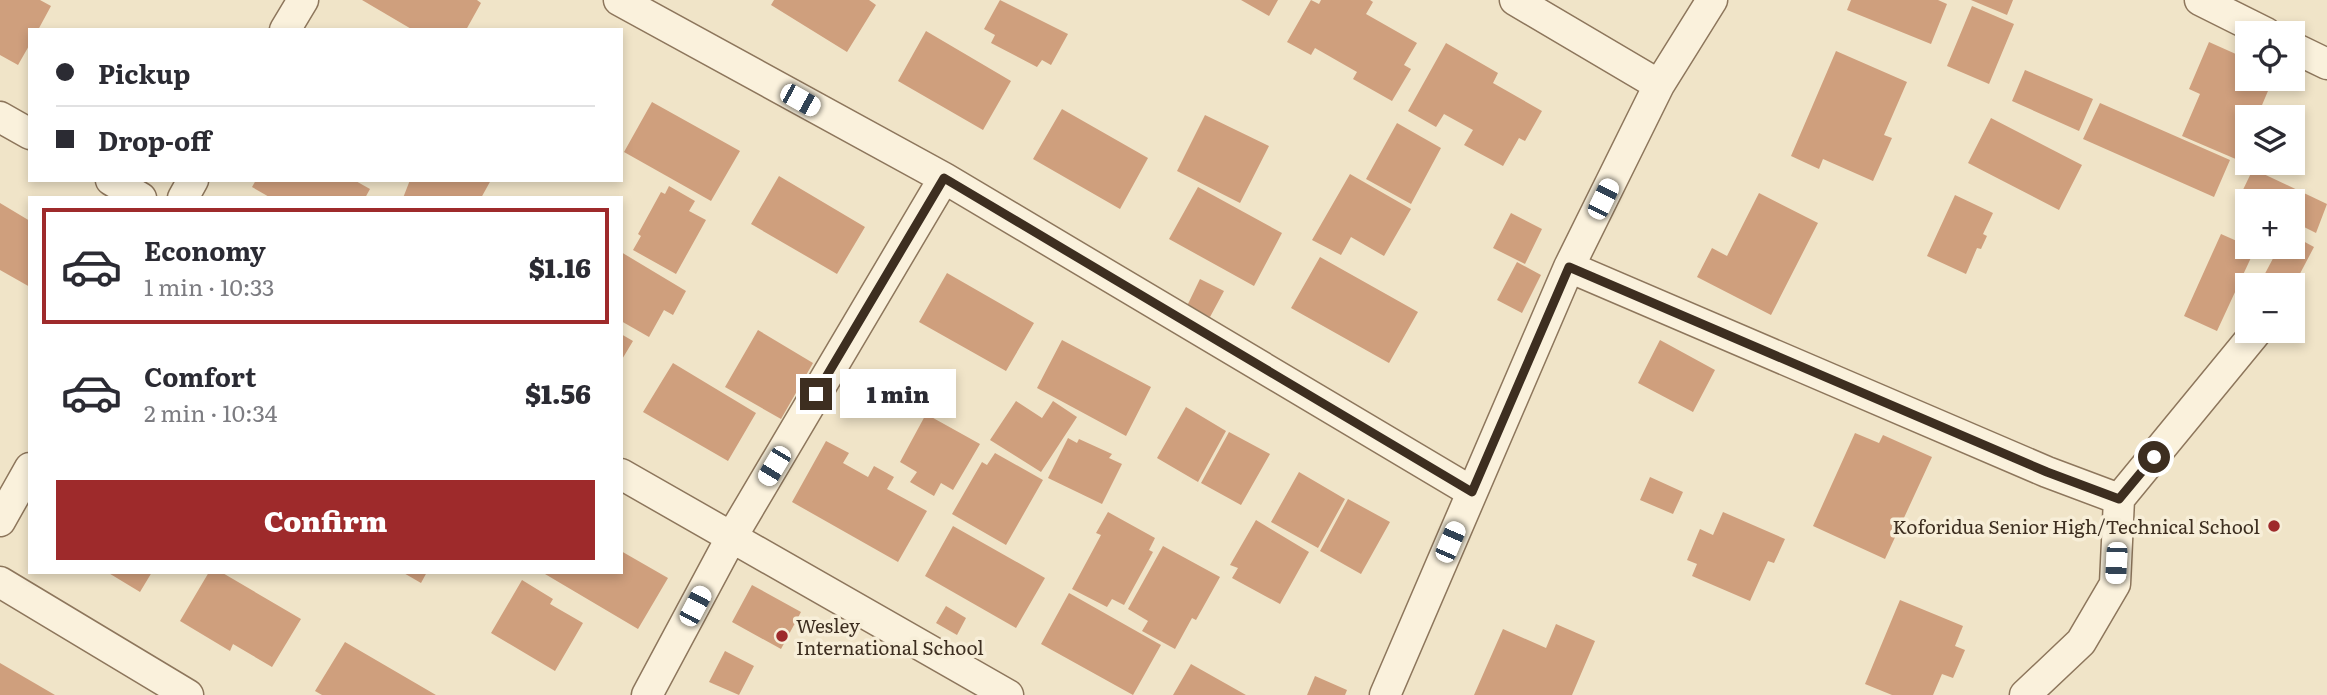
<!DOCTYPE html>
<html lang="en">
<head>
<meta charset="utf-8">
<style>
	body { margin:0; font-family:Literata,serif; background:#f7f7f7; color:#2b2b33; height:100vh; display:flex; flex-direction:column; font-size:26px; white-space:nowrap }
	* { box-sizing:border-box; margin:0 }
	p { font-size:23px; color:#7c7c81 }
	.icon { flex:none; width:38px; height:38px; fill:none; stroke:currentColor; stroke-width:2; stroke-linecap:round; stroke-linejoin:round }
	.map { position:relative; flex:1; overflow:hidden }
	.sheet { position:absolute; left:28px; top:196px; width:595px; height:378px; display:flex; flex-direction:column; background:#fff; border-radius:0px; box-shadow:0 4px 10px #0003 }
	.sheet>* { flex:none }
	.top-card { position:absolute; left:28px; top:28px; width:595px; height:154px; border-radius:0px; box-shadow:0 4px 10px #0003; display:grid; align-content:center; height:154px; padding:0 28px; background:#fff }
	.fabs { position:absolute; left:2235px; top:21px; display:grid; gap:14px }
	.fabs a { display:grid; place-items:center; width:70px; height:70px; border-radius:0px; background:#fff; box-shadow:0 4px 10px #0003; font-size:35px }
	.end { position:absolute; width:32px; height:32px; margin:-16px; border:9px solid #3d2e20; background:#fff; box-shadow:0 0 0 4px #fff }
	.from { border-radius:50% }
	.bubble { position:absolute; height:49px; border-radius:0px; background:#fff; box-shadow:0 4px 10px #0003; font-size:23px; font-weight:800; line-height:49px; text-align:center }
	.car { position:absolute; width:21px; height:42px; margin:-21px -10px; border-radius:9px; box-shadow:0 0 5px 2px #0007; background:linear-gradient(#fff 24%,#345 0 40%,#fff 0 76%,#345 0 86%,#fff 0) }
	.top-card b { display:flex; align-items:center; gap:24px; height:66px; font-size:26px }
	.top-card b+b { border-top:2px solid #e1e1e2 }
	.top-card i { width:18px; height:18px; background:#2b2b33 }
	ul { padding:12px 0 0; list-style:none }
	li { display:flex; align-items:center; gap:21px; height:116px; margin:0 14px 10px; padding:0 14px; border:4px solid transparent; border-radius:0px }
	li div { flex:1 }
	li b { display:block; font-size:26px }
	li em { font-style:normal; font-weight:800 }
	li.on { border-color:#9e2a2b }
	li>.icon { width:63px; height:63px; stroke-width:1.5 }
	.primary-button { display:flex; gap:14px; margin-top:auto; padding:14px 28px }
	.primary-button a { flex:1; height:80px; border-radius:0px; background:#9e2a2b; color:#fff; font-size:28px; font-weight:800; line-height:80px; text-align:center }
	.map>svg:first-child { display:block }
	.building { fill:#cf9f7d }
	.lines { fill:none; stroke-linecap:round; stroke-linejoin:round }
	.minor-casing { stroke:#8d765c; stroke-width:33 }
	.minor { stroke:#faf1dc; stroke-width:30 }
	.route { stroke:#3d2e20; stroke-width:9 }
	.poi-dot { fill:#9e2a2b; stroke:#f7eed8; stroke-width:2.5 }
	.labels { text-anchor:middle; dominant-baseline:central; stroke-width:7; stroke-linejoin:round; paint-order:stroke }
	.poi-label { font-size:19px; fill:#3d2e20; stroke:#f7eed8; text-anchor:end }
</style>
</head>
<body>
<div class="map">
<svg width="2327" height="695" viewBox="0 0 2327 695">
	<rect width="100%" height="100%" fill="#f0e4c8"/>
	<path class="building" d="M0,0H40L51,6L38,30H30V44L18,65L0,55Z
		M362,0H477L481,3L466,30H413Z
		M774,0H869L876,5L847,52L771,5Z
		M1000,0L1068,34L1051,65L1042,60L1037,67L991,43L995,35L984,29Z
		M1241,0H1278L1269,16Z
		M1311,0L1319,4L1321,0H1370L1373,2L1366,14L1417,43L1404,65L1411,69L1392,101L1353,79L1357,72L1315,48L1311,55L1287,42Z
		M1851,0H1938L1947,4L1931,44L1847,10Z
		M1971,0H2013L2007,15Z
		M1972,6L2014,24L1989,84L1947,66Z
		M926,31L1011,81L983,130L898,81Z
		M2209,42L2247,59V79H2273L2257,117H2247V140L2238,160L2182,136L2200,94L2189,89Z
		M1446,43L1498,73L1493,83L1542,111L1525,141L1519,138L1503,166L1464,145L1473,130L1444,114L1436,127L1408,111Z
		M1836,51L1907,82L1884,135L1892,138L1873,181L1823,159L1819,169L1791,156Z
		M2025,70L2093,99L2079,131L2012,101Z
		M652,102L740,151L711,201L624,152Z
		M2100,103L2230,160L2214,197L2083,139Z
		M1062,109L1148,158L1120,209L1033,159Z
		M1205,115L1269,146L1240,203L1177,171Z
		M1991,118L2082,165L2059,210L1968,163Z
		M1397,123L1441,148L1411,204L1366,179Z
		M2253,169L2327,204L2316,233L2292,221V201H2250L2240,196Z
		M1350,174L1411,209L1384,256L1351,237L1341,255L1312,240Z
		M779,176L865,227L837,274L751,224Z
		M256,180H354L370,189L365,198H271L252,187Z
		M410,180H491L481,198H403Z
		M669,186L695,201L689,211L706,220L676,274L633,250L641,236L638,234L661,192L665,194Z
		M1198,187L1282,233L1254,286L1169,239Z
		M1759,193L1818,223L1771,315L1697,277L1712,248L1727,256Z
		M1955,195L1993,213L1983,234L1987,236L1981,249L1977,248L1966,274L1927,256Z
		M0,203L30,221V287L0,270Z
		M1511,213L1542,229L1525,264L1493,248Z
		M2221,234L2255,249L2217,331L2184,316Z
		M2292,235L2314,247L2294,285H2259L2279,247H2292Z
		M621,252L686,291L673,315L664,310L649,337L621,321Z
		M1320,257L1418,312L1389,363L1291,308Z
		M1517,262L1541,275L1522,313L1497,300Z
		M947,273L1034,323L1006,371L919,322Z
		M1200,279L1224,291L1210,317L1187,306Z
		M758,330L813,363L781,419L725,387Z
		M621,334L633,341L621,361Z
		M1062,340L1151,387L1126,436L1037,388Z
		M1660,340L1715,370L1693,412L1638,383Z
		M673,363L756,413L728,461L643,412Z
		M1016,401L1042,418L1053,401L1077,417L1041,472L990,440Z
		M1186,407L1226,431L1198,482L1157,458Z
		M926,414L980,444L953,490L941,483L934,496L910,482L917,472L900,462Z
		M1229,432L1270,454L1241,505L1201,483Z
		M1855,433L1879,443L1883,435L1932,457L1885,559L1813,526Z
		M1068,438L1077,443L1079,439L1112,454L1109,458L1122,464L1102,504L1048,478Z
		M826,441L849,453L843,463L868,477L874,466L894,477L887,489L927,511L898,562L792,502Z
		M995,453L1043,480L1006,545L952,514L982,462L987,465Z
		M1299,472L1345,499L1318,548L1271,522Z
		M1650,477L1683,492L1673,514L1640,500Z
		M1348,499L1390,522L1361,574L1320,551Z
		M1108,512L1155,538L1149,550L1153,552L1124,605L1112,599L1107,607L1072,589L1101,535L1096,533Z
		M1723,512L1785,539L1774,563L1768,561L1750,601L1692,576L1697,564L1687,560L1700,529L1713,535Z
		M1256,520L1309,552L1280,604L1232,578L1238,568L1230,565Z
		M953,526L1045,578L1016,628L925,576Z
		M1163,546L1220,577L1196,620L1192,618L1175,649L1142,631L1148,621L1128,609Z
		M621,551L668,578L638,629L545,574L621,572Z
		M107,572H152L140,592Z
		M209,572H221L301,619L272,667L233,644L230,651L180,621Z
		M402,572H427L421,583Z
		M522,580L553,599L550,604L583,623L555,671L491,633Z
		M752,585L801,612L781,649L732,622Z
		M1069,593L1161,645L1133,695L1041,644Z
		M1900,600L1963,626L1955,646L1965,650L1953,678L1942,674L1933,695H1892L1865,684Z
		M946,606L966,618L957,635L936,623Z
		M1556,624L1595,641L1572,695H1474L1503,629L1546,648Z
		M345,642L436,695H322L315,691Z
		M725,651L754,666L739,695L709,682Z
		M0,663L55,695H0Z
		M1191,664L1246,695H1173Z
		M1315,676L1347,690L1345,695H1307Z"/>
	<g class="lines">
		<g class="minor-casing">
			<path id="minor" d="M619,0L944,178L1472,492
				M1515,0L1659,85
				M2200,0L2266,33
				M285,30L303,0
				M2292,47L2327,64
				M0,117L30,134
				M111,180L141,198
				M183,198L193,180
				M1569,267L2047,472L2119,499L2115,584L2081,642L2025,695
				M621,474L1008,695
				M2119,499L2257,331
				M0,521L30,468
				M0,582L188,695
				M647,695L731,538L944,178
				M1385,695L1569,267L1659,85L1712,0"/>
		</g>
		<use href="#minor" class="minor"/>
	</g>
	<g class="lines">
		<path class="route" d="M816,394L944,178L1472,492L1569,267L2047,472L2119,499L2154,457"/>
	</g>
	<g class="poi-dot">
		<circle cx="2274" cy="526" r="7"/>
		<circle cx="782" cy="636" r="7"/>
	</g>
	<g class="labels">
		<g class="poi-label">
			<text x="2260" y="526">Koforidua Senior High/Technical School</text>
			<text x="796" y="625" text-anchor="start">Wesley<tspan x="796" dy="22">International School</tspan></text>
		</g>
	</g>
</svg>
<div class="fabs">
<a><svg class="icon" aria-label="locate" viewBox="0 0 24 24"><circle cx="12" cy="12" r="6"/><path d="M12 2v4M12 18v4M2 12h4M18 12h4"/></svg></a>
<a><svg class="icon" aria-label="layers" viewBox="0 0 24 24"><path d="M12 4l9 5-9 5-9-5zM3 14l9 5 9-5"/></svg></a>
<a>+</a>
<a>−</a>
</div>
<i class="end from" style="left:2154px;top:457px"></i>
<i class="end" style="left:816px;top:394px"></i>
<div class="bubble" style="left:840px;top:369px;width:116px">1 min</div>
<i class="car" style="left:800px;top:100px;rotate:119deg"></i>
<i class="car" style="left:1603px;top:199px;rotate:26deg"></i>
<i class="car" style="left:774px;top:466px;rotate:211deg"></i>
<i class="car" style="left:1450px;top:542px;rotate:23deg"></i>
<i class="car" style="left:2116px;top:563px;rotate:183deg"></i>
<i class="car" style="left:695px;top:606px;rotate:28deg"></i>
<div class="top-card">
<b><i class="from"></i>Pickup</b>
<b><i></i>Drop-off</b>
</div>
<section class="sheet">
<ul>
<li class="on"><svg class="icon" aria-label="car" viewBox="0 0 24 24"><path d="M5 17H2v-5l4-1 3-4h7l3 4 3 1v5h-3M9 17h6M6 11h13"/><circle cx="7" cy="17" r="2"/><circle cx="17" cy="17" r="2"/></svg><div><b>Economy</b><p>1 min · 10:33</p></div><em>$1.16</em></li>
<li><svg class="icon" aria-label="car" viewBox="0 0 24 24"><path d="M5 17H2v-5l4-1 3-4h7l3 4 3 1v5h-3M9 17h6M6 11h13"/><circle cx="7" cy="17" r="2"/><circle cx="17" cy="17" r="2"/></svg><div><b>Comfort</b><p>2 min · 10:34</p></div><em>$1.56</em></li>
</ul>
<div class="primary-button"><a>Confirm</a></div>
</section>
</div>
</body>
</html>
